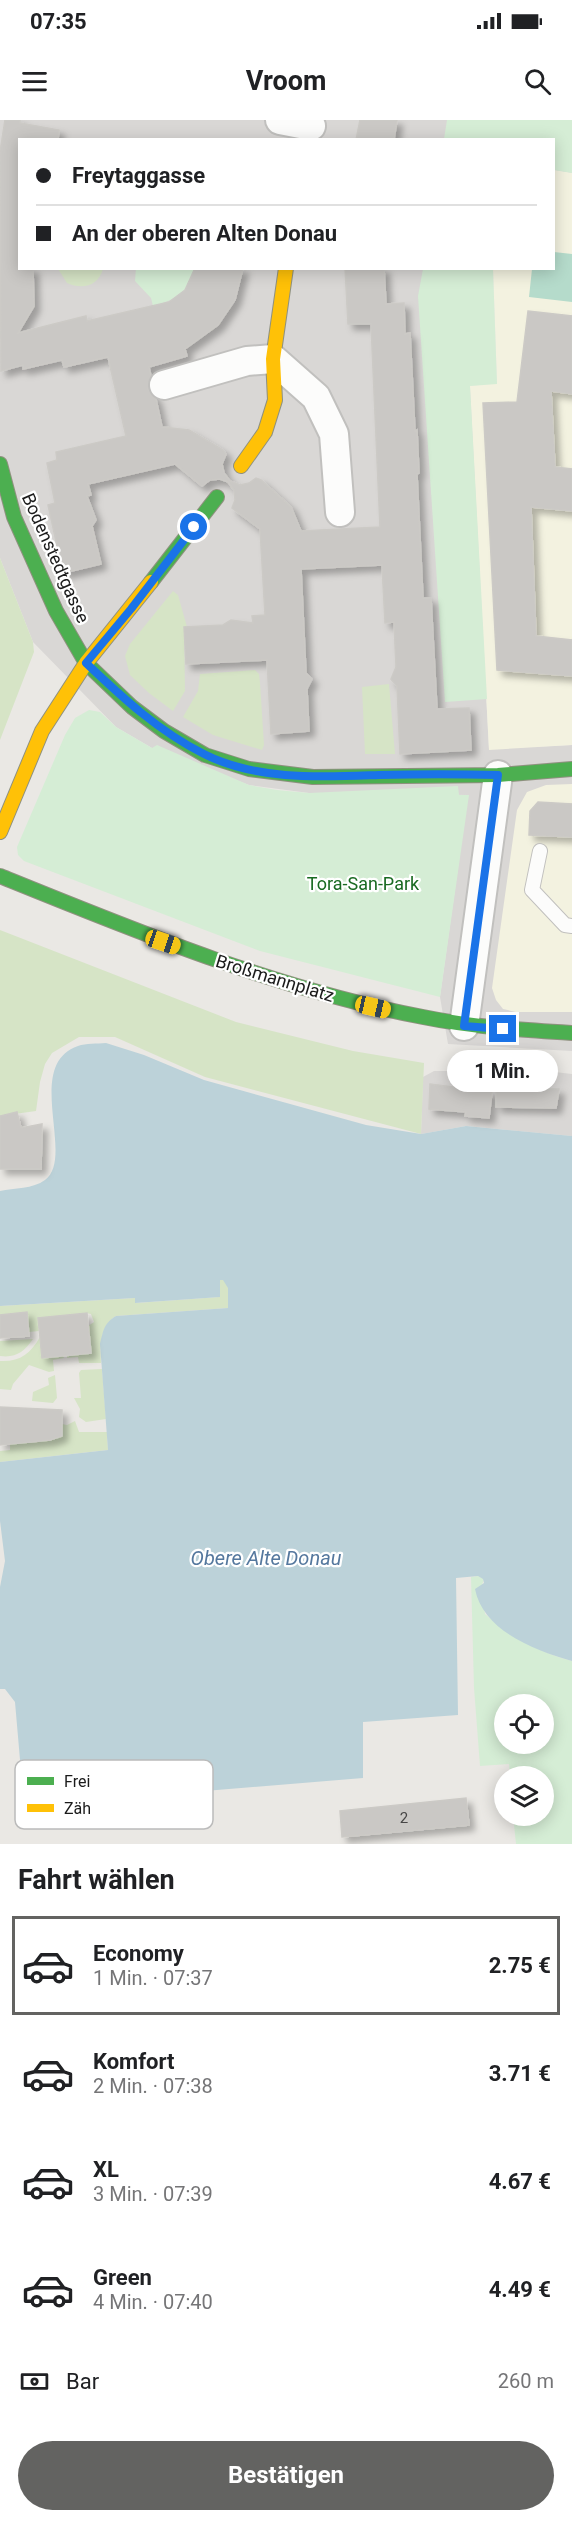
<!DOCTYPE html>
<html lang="de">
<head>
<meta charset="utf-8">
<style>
	body { margin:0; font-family:Roboto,sans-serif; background:#f2f2f2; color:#202124; height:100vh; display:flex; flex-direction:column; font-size:22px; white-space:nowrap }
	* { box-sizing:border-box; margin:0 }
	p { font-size:20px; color:#757577 }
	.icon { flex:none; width:33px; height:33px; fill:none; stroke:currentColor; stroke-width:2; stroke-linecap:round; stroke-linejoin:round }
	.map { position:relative; height:1724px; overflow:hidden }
	.sheet { display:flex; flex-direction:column; background:#fff; flex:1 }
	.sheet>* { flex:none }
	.guide { position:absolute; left:18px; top:18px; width:537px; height:132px; border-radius:0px; box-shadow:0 3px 15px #0003; display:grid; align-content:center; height:132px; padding:0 18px; background:#fff }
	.controls { position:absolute; left:494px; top:1574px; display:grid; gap:12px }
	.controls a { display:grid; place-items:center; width:60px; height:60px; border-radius:50%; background:#fff; box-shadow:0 3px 15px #0003; font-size:30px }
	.end { position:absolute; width:27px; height:27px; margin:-14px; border:8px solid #1a73e8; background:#fff; box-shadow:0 0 0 3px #fff }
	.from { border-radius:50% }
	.bubble { position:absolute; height:42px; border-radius:21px; background:#fff; box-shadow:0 3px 15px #0003; font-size:20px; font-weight:700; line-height:42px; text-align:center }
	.car { position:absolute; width:18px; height:36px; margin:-18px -9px; border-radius:8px; box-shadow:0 0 4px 2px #0007; background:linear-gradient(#f5c518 24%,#345 0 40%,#f5c518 0 76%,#345 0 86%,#f5c518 0) }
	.guide b { display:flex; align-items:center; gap:21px; height:57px; font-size:22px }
	.guide b+b { border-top:2px solid #e0e0e0 }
	.guide i { width:15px; height:15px; background:#202124 }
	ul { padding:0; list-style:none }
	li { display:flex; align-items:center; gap:18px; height:99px; margin:0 12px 9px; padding:0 6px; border:3px solid transparent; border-radius:0px }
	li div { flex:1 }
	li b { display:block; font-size:22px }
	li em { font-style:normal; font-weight:700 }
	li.active { border-color:#636361 }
	li>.icon { width:54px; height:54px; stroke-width:1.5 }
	h2 { padding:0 18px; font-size:27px; line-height:72px }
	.pay { display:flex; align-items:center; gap:15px; height:66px; padding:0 18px; font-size:22px }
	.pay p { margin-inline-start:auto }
	.cta { display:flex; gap:12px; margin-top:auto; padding:12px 18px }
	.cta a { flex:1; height:69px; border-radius:36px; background:#636361; color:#fff; font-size:24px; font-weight:700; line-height:69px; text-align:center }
	.status { display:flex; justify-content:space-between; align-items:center; height:42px; padding:0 30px; background:#fff; direction:ltr }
	.status svg { height:16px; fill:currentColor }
	header { display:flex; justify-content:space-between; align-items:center; height:78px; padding:0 18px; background:#fff; font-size:27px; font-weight:700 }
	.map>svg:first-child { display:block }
	.residential { fill:#d9d7d5 }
	.education { fill:#f3f2e0 }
	.grass { fill:#d6e4c6 }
	.park { fill:#d5edd5; fill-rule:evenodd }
	.pitch { fill:#b5dbcb }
	.water { fill:#bcd2d9 }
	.building { fill:#cac8c5; stroke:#cccac6; stroke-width:1.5; filter:url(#shadow) }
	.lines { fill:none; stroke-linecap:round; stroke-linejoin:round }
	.lane-casing { stroke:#c1c0be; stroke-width:16 }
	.street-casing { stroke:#c1c0be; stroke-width:32 }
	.fast-casing { stroke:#8f917f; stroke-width:16 }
	.slow-casing { stroke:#8f917f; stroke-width:16 }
	.lane { stroke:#fcfcfb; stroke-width:14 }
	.street { stroke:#fcfcfb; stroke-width:28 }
	.fast { stroke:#4caf50; stroke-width:14 }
	.slow { stroke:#ffc107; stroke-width:14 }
	.route { stroke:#1a73e8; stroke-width:8 }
	.labels { text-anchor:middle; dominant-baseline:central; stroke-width:4.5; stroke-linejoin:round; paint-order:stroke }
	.number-label { font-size:15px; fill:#474646 }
	.street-label { font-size:18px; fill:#1b1b1b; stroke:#fff }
	.park-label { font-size:18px; fill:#196a21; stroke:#fff }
	.water-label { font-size:20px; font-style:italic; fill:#55789e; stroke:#fff }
	.key { fill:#fff; stroke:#bbb; stroke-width:1.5 }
	.key-label { font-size:16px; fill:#1b1b1b }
</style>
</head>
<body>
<div class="status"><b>07:35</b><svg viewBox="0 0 49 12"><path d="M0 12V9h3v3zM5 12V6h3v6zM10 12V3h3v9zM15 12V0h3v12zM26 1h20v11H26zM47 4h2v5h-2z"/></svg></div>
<header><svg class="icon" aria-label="menu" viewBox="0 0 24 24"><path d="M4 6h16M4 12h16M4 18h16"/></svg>Vroom<svg class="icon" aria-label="search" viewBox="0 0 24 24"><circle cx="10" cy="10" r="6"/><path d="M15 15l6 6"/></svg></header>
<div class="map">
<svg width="572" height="1724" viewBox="0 0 572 1724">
	<defs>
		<filter id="shadow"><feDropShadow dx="5.5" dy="5.5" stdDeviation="3" flood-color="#0004"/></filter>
	</defs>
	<rect width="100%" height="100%" fill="#eae8e4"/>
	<path class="residential" d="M0,0H572V53L554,50V20H20V148L493,149L470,266L489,629L572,625V931L448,924L440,877L468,675L309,673L249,665L152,628L116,607L33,522L0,438Z
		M434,951H546L572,954V1016L466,1006L421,1014L423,957Z"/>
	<path class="education" d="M554,50L572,53V625L489,630L470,266L497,263L493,149L554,148Z
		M572,664V892H516L503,889L496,880L492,868L517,690L527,672L546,665Z"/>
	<path class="grass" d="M58,149H103C98,166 83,170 67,163Z
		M0,438L33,522L34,532L0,620Z
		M173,471L178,475L187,507L184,508L185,571L173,591L149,573L130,555L125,536L130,524Z
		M255,550L259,554L260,563L264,625L262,630L213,615L183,597L198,571L200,554Z
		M389,564L395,634H365L362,567Z
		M0,810L236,902L353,931L424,943L421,1014L205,957L115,917H79L52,933L45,944L40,962L36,991L0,996Z
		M220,1160H224L228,1167V1188L116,1196C100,1206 100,1226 101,1243H79L78,1237L67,1238V1236L91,1233L88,1206L94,1202L91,1194L86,1193L38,1198L39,1211L29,1212L27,1193L0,1195V1186L135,1178L136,1183L219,1177Z
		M40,1217L42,1238L63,1236L64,1238L53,1240L54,1251L49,1252L29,1245L13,1264L11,1270L0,1269V1241C20,1242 30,1234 40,1217Z
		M33,1219C24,1232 16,1238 0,1236V1221Z
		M102,1249L106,1299L86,1302L79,1297L80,1289L74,1278H81L79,1253L81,1250Z
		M55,1255L57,1278L53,1283L32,1281L33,1272L49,1265L48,1258Z
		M75,1301L79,1312H107L108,1330L0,1342V1331L10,1330V1324L39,1322L38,1318L49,1321L61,1316L62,1304L67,1305Z"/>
	<path class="park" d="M447,0H572V53L554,50V20L444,19Z
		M136,148L195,149C189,172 175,180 153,186L151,178L135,161Z
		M423,149H493L497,264L470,266L487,579L445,582L418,176Z
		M89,590L100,592L116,607L152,628L157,625L249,665L277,670L309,673L458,666L459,675H469L440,877L260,831L24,741L18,735L17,727L65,615L75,598Z
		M478,1456L484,1459L482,1465L485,1494C511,1517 539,1532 572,1541V1724H516L513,1695H543V1656H510L509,1644L480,1646L474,1568L471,1457ZM504,1584H543V1623H504Z"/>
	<path class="pitch" d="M554,132L572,134V182L529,177L532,149L554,148Z"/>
	<path class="water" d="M106,923L144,935L204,960L366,1005L421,1014L466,1006L572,1016V1541C536,1531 483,1511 475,1469L484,1463L483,1459L478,1456L456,1458L458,1595L363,1602V1658L24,1686L15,1582L5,1569H0V1467L5,1441L0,1401V1342L108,1330L100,1224C103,1211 104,1203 116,1196L228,1188V1168L223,1160H220V1177L135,1183V1178L0,1186V1071C14,1068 33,1069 45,1060C76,1037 23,945 78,926C86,923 97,924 106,923Z"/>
	<path class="building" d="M5,0H20V3L59,10L58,20H20V148H33L34,186L18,213L86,196L87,201L169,182L185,170L195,148H243L235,180L218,205L185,229L187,236L149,247L151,256L148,269L156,279L162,307L189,310L223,330L226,334L222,344L224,353L230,361L240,365L249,363L256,358L261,360L291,387L301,411L380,407L371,204H348L345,148H384L386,184L404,183L405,214L410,213L415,311L417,310L419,353L417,354L423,478H431L437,589L469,588L471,630L400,634L397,566L391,559L396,547L394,502L385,503L382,445L301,449L306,553L312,559L307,569L309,611L271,614L267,540L186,544L184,507L223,505L231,500L253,503L252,496L265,495L260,409L232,388L235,380L234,370L228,362L220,359L210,360L202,366L175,344L88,364L91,375L87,376L96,400L92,406L101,444L63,453L48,385L55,383L47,343L57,340L56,332L126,316L108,237L64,247L62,240L23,249V245L1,251L0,32Z
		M360,0H397L394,20H356Z
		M528,191L572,196V274L551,271L555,347L572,349V391L531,387L536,516L572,520V556L497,550L483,283L517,282Z
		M538,682L572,684V717L529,715L530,691Z
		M430,964L492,972L489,998L465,996L466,992L429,989Z
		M496,969H559L556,988L496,987Z
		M17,992L21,1008L42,1004L41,1049H0V996Z
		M27,1192L29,1216L0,1218V1195Z
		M87,1193L91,1233L42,1238L38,1198Z
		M0,1287L62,1290V1316L50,1320L0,1325Z
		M466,1678L469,1705L342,1717L340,1691Z"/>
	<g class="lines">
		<g class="lane-casing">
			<path id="lane" d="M540,731L532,770L565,805L572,806"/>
		</g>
		<g class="street-casing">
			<path id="street" d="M280,0L311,6
				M164,265L247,241L273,239L316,277L334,314L340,392
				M464,906L498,655"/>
		</g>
		<g class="fast-casing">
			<path id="fast" d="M0,344L14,397L56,491L86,543L132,587L164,611L205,635L249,649L313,657L498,655L572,649
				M151,462L217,377
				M0,756C138,812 276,869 423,897C472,907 522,910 572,913"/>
		</g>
		<g class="slow-casing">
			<path id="slow" d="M241,346L265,312L275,280L273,239L286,148
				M0,712L42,611L86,543L151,462"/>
		</g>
		<use href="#lane" class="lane"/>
		<use href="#street" class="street"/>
		<use href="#fast" class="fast"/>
		<use href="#slow" class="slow"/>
	</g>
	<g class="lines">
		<path class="route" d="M194,407L131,489L86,543C123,578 158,611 204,634C258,661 321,657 379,655C419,654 458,654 498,655L464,906L503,909"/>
	</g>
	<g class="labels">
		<g class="number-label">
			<text x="404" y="1698">2</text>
		</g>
		<g class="street-label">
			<text transform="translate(56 438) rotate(66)">Bodenstedtgasse</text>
			<text transform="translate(275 858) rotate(17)">Broßmannplatz</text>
		</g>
		<g class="park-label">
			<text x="363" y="763">Tora-San-Park</text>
		</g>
		<g class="water-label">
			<text x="266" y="1438">Obere Alte Donau</text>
		</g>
	</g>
	<rect x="15" y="1640" width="198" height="69" rx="9" class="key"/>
	<rect x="27" y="1657" width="27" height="8" fill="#4caf50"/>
	<rect x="27" y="1684" width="27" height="8" fill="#ffc107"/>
	<g class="key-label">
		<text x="64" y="1667">Frei</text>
		<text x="64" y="1694">Zäh</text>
	</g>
</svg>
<div class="controls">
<a><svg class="icon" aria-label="locate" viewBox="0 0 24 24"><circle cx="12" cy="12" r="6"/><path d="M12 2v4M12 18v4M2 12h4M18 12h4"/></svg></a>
<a><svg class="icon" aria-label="layers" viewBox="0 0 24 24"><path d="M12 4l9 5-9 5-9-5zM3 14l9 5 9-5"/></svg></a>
</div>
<i class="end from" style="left:194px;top:407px"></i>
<i class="end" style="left:503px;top:909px"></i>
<div class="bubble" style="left:447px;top:930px;width:111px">1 Min.</div>
<i class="car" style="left:163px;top:822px;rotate:109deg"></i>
<i class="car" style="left:373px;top:887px;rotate:103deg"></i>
<div class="guide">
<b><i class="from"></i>Freytaggasse</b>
<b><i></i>An der oberen Alten Donau</b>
</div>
</div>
<section class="sheet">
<h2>Fahrt wählen</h2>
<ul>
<li class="active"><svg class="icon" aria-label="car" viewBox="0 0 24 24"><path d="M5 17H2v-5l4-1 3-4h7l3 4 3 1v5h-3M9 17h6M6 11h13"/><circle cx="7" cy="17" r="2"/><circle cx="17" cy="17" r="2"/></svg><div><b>Economy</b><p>1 Min. · 07:37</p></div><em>2.75 €</em></li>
<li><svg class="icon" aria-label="car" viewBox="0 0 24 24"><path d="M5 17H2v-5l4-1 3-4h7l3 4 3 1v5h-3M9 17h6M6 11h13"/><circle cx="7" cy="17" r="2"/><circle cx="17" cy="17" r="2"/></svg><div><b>Komfort</b><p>2 Min. · 07:38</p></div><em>3.71 €</em></li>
<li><svg class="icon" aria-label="car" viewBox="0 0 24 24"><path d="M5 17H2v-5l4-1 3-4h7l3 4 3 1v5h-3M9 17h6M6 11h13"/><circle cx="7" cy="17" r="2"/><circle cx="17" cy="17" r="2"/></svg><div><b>XL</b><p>3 Min. · 07:39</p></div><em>4.67 €</em></li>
<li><svg class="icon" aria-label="car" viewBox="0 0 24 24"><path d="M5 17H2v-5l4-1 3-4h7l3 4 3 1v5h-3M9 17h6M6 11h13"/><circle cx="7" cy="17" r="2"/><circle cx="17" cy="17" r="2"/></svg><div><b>Green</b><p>4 Min. · 07:40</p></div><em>4.49 €</em></li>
</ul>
<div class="pay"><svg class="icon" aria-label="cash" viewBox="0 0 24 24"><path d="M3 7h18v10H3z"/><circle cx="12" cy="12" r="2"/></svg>Bar<p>260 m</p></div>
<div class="cta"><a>Bestätigen</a></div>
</section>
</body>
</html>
